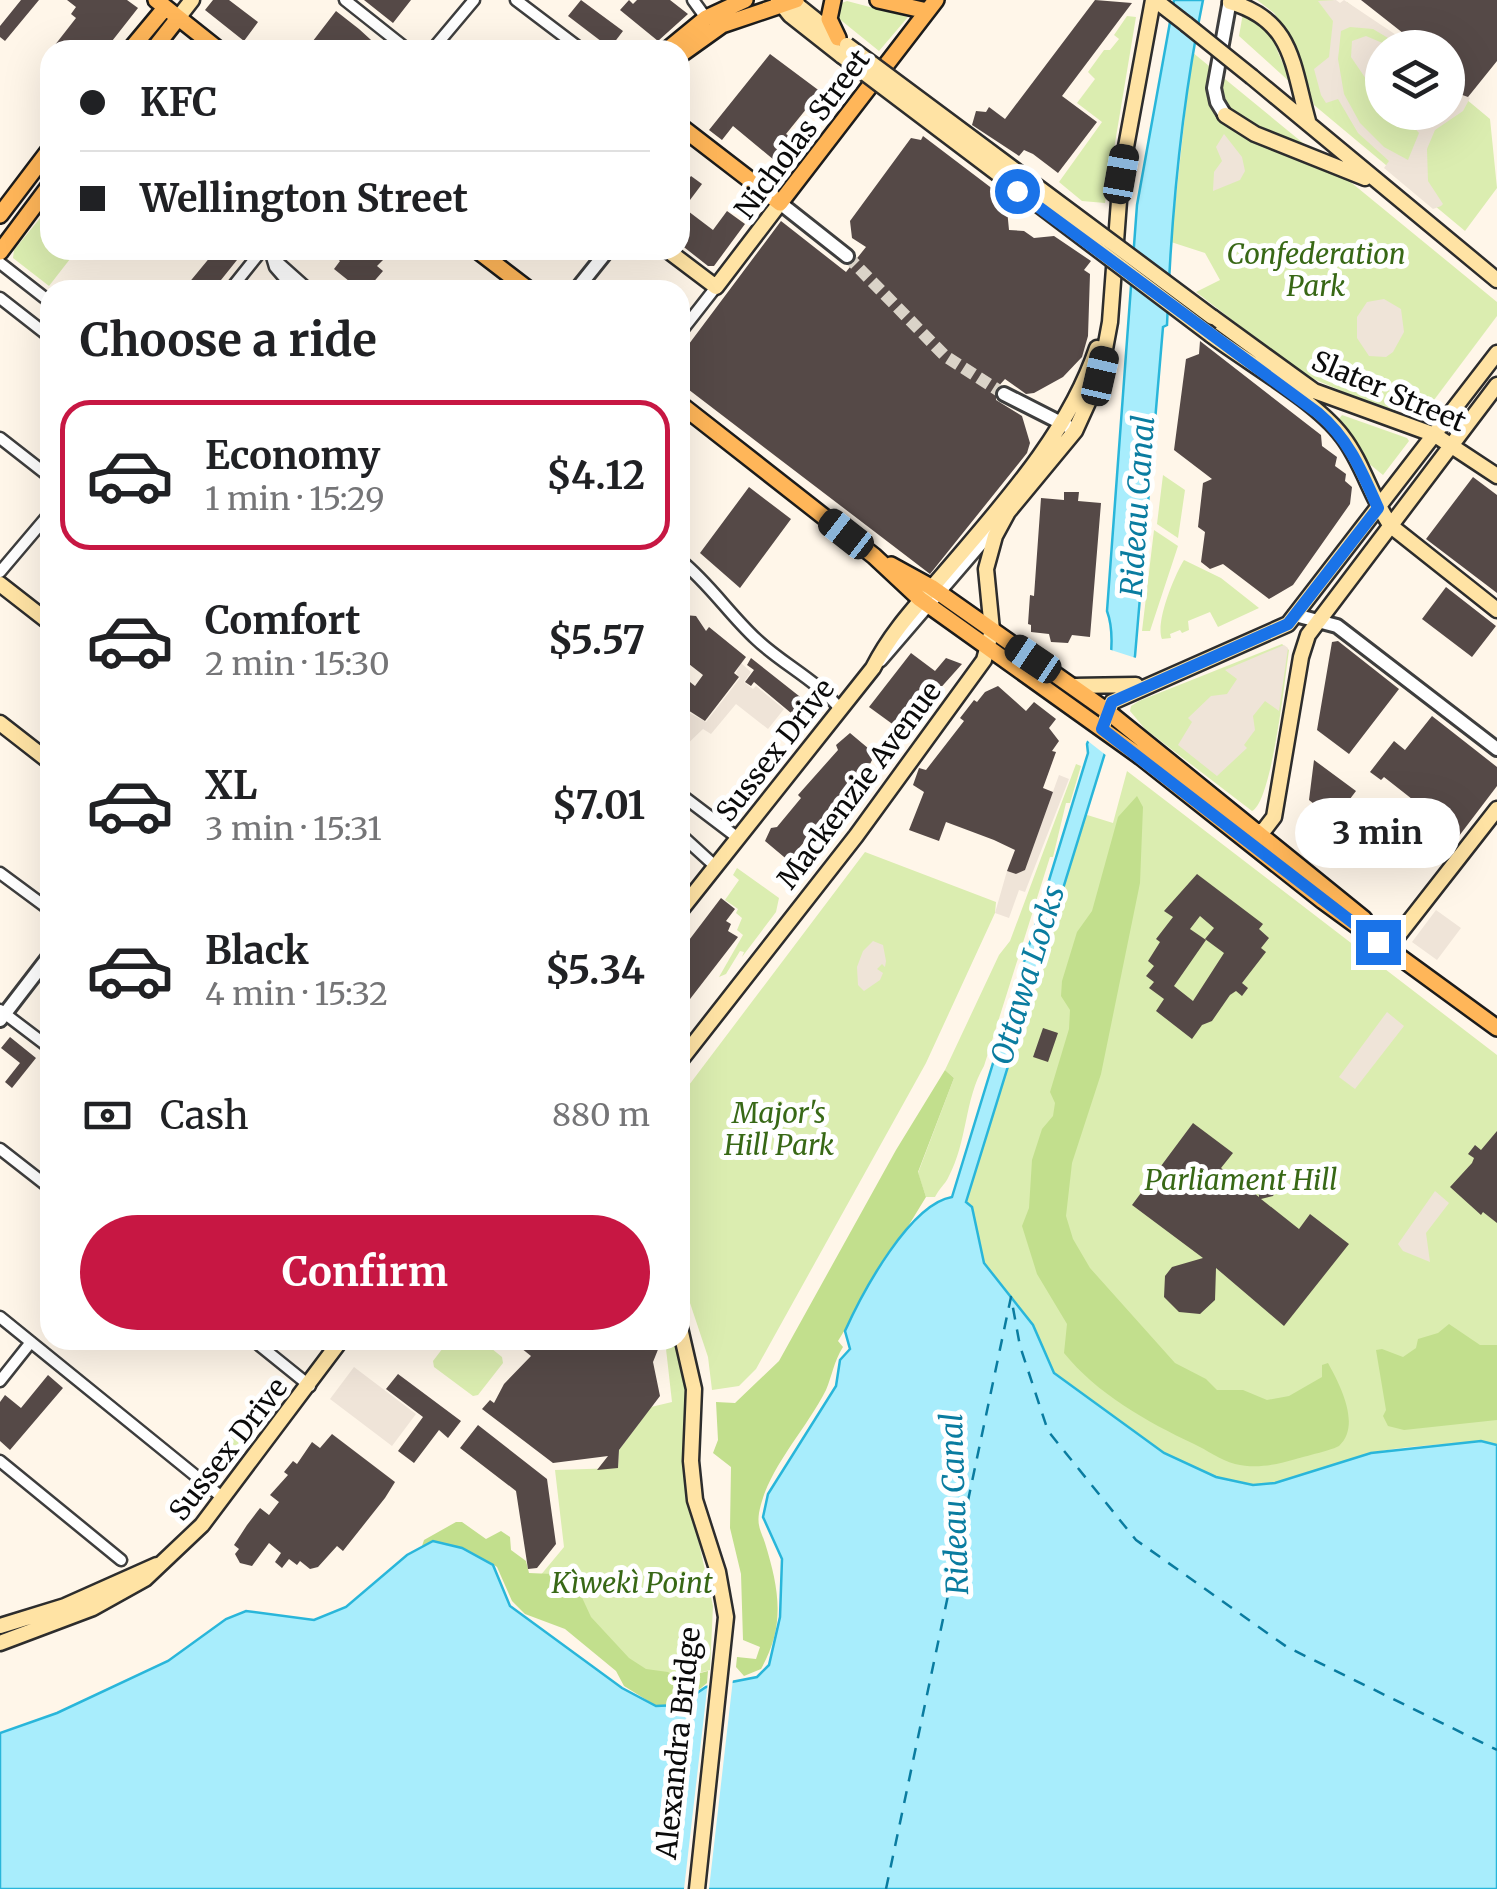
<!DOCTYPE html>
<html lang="en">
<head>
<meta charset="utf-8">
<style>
	body { margin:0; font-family:Merriweather,serif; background:#f6f6f6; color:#202124; height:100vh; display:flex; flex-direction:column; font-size:38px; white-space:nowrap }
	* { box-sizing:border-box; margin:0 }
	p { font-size:32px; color:#757577 }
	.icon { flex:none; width:55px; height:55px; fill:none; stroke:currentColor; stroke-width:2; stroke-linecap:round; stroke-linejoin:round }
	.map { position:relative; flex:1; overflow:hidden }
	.drawer { position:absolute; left:40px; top:280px; width:650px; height:1070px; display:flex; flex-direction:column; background:#fff; border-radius:30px; box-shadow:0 10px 40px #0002 }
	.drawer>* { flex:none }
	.hud { position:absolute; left:40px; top:40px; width:650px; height:220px; border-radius:30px; box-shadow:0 10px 40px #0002; display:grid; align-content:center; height:220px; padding:0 40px; background:#fff }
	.controls { position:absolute; left:1365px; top:30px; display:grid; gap:20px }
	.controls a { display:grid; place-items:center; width:100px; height:100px; border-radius:50%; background:#fff; box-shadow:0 10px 40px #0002; font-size:50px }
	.end { position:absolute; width:45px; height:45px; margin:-22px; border:12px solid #1a73e8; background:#fff; box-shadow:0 0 0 5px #fff }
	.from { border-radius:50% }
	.bubble { position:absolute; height:70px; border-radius:35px; background:#fff; box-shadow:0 10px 40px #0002; font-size:32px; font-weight:700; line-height:70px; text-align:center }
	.car { position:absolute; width:30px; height:60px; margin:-30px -15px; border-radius:12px; box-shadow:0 0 8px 2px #0007; background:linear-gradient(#222 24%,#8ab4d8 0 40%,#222 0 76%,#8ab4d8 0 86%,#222 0) }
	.hud b { display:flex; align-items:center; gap:35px; height:95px; font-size:38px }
	.hud b+b { border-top:2px solid #e0e0e0 }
	.hud i { width:25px; height:25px; background:#202124 }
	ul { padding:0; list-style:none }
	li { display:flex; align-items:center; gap:30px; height:150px; margin:0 20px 15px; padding:0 20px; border:5px solid transparent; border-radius:30px }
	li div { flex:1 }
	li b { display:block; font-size:38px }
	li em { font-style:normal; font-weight:700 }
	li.on { border-color:#c71743 }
	li>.icon { width:90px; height:90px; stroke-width:1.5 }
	h2 { padding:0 40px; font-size:45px; line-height:120px }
	.pay { display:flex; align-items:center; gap:25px; height:110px; padding:0 40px; font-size:38px }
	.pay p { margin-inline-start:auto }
	.button { display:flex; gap:20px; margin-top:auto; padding:20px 40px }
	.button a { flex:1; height:115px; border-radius:60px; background:#c71743; color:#fff; font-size:40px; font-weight:700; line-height:115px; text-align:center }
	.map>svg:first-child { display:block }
	.green { fill:#dbedb0 }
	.forest { fill:#c2df8d }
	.plaza { fill:#efe4d8 }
	.water { fill:#a8edfc; stroke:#29b6da; stroke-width:2.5 }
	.pier { fill:#fff6e9 }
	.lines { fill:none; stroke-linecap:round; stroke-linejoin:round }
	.ferry { stroke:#0a7ca0; stroke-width:2.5; stroke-dasharray:12 10; stroke-linecap:butt }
	.building { fill:#554947; fill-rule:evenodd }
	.tertiary-tunnel { stroke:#dad3c8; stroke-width:12; stroke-dasharray:12 6; stroke-linecap:butt }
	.minor-casing { stroke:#3e3e3e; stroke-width:15 }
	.tertiary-casing { stroke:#3e3e3e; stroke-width:18 }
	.secondary-casing { stroke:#2d2d2d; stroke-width:19 }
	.primary-casing { stroke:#1c1c1c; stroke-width:20 }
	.minor { stroke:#fff; stroke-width:10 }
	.tertiary { stroke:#fff; stroke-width:12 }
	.secondary { stroke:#ffe3a4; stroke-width:14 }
	.primary { stroke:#ffb659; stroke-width:15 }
	.secondary-bridge-casing { stroke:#2d2d2d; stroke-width:19; stroke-linecap:butt }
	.secondary-bridge { stroke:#ffe3a4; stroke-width:14 }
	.route { stroke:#1a73e8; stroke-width:12 }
	.labels { text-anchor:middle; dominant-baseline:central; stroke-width:10; stroke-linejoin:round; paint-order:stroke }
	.street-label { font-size:28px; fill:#0b0b0b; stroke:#fff }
	.park-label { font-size:28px; font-style:italic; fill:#386816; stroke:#fff }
	.water-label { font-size:30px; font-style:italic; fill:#0a7ca0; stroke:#fff }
</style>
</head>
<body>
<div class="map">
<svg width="1497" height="1889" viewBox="0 0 1497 1889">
	<rect width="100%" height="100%" fill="#fff6e9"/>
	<path class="green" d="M1257,0H1333L1343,8L1347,2L1401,45L1382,48V112H1448V84L1490,119L1497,188L1465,231L1314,105L1289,35L1274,13Z
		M847,1L908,17L879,51L837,17L839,4Z
		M1243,13L1270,33L1291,83L1239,36Z
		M1127,16L1136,17L1105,203L1082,201L1059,182L1102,122L1077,103L1095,79L1088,72L1104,50H1110L1119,39L1114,35Z
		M1192,52L1497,302V316L1428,408L1405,400L1393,413L1302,374L1196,292L1220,280L1205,253L1171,242Z
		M50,206V250H77L49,286L13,258L14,250Z
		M1342,415L1407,438L1409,441L1383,475L1367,462L1339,419Z
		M1163,475L1185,490L1178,538L1157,524Z
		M1154,530L1178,546L1150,631H1142Z
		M1184,560L1221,578L1259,608L1218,627L1210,612L1188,621L1189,630L1182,633L1180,630L1170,634L1171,638L1162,639C1155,623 1174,576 1184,560Z
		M1282,644L1289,650C1285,678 1272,802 1252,811L1145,729L1130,711L1131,706L1139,701Z
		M1076,764L1081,766L1070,803H1066L1053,857H1050L984,1066C964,1100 968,1141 948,1178C945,1184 939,1189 935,1197H926L918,1173L954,1078L945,1070L999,955L1010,941Z
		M1127,771L1497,1055V1445L1481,1441C1445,1445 1403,1445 1368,1454C1331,1464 1289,1489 1250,1484C1179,1475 1120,1424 1064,1383L1054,1373L1033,1325L984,1263L972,1207L965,1199L1082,819L1084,814L1113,823Z
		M865,852L996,902L995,913L926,1063L756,1369L739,1386L712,1390L708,1357L680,1273V1097Z
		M737,868L779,898L776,912L742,957L744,952L740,951L726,974L719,977L743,935L737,930L742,918L736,913L738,909L725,900L739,880L733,875Z
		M449,1340H481L502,1357L503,1363L478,1395L473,1396L434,1367L433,1361Z
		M665,1340H679L689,1392L690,1503L713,1606L710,1670L646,1687L525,1594L564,1547L555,1470L618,1468L619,1450L651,1407L672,1402Z
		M258,1399L273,1411L237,1457L222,1446Z"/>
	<path class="forest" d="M1137,796L1143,807L1140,883L1101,1074L1072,1163L1066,1216L1073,1239L1090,1268L1175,1363L1206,1379L1217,1390H1243L1267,1400L1289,1396L1322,1377V1365L1328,1363C1339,1383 1362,1425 1339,1446C1335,1449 1303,1457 1296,1459C1276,1465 1256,1469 1235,1464C1220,1460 1207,1450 1194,1444C1147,1422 1096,1393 1064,1353L1067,1324L1037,1274L1022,1226L1029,1208L1032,1160L1042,1129L1053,1116L1055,1103L1050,1092L1069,1029L1070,1010L1061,996L1062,981L1077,932L1092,911L1118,817Z
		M945,1070L954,1078L918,1172L926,1197L838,1341L843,1347C834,1361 832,1376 826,1390C806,1430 767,1469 759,1513C757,1526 761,1531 765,1543C779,1589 786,1625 761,1669L744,1676L736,1667L737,1657L756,1659L760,1647L743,1640L741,1574L730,1528L731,1467L713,1453L718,1440L716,1402L735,1403L779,1361L896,1150Z
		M1449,1324L1480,1345H1497V1420L1404,1430L1388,1426L1383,1416L1386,1410L1376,1350L1382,1349L1403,1357L1416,1348L1418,1339L1438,1333Z
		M456,1522H462L486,1539L501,1531L510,1537L511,1550L526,1561L529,1573L552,1574L579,1591L591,1617L629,1658L646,1669L668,1672L678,1679L708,1671L707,1683L689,1698L658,1707L624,1686L616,1671L565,1629L525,1614L512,1601L497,1567L491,1563L440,1547L422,1546L424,1540Z"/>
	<path class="plaza" d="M1336,0L1340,3L1344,0L1414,47H1403L1373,29L1350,27L1341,31L1338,59L1344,94L1360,123L1384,147L1408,160L1419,133L1410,123L1413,114L1448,112V84L1470,98L1463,111L1435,130L1427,149L1428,181L1443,204L1441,206L1433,209L1384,168L1389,161L1358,133L1338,99L1326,103L1321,95L1314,69L1329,57L1333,21L1318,1Z
		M1366,36L1392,47L1382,48V88L1366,79L1351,57L1352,41Z
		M1224,134L1242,157L1245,171L1240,180L1213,191L1214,172L1222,161L1216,147Z
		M1384,299L1401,309L1404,332L1393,352L1386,357L1369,356L1357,338V317L1367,302Z
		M1284,645L1288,648L1279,711L1265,701L1253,716L1255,730L1244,745L1247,748L1217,776L1178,745L1192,722L1188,718L1211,696L1227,694L1237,679L1225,670Z
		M741,663L751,672L744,682L753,689L756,686L784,709L768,729L736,704L711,734L703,729L680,751V719L686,711L706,722L740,678L736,673Z
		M1059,775L1069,779L1025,892L1019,890L1009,918L995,913L1007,871L1016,874L1025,869Z
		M1436,910L1461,928L1437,960L1412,942Z
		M873,941L883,945L886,961L885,967L882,964L877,969L883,973L880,980L864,991L858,985L857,967L863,951Z
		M1387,1012L1404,1026L1355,1089L1339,1077Z
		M1435,1191L1449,1203L1426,1233L1430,1262L1403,1251L1398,1244Z
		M354,1367L416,1414L392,1446L330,1399Z"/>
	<path class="water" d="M1174,0H1203C1181,107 1171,216 1167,325L1163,327L1135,656L966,1202L972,1207L984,1263L1033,1325L1054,1373L1164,1453L1216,1477L1253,1485L1275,1483L1371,1453L1481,1441L1497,1445V1889H0V1733L57,1713L168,1661L226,1619L246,1611L314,1620L346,1607L407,1555L433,1541L462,1548L493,1565L510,1606L622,1688L656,1706L679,1705L706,1687L757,1677L769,1665L780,1617L782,1559L763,1517L768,1494L836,1386L840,1360L850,1349L845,1331C863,1291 910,1204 952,1197L1088,753L1087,744C1102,711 1120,646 1107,611L1137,205Z"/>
	<path class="pier" d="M1108,649L1139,659L1107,756L1084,738Z
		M733,1679L709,1889H684L708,1681Z"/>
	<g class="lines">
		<path class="ferry" d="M886,1889L1011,1297L1020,1346L1048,1431L1136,1540L1287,1647L1497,1750"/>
	</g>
	<path class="building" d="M21,0H39L5,41L0,37V26Z
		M67,0H127L138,8L105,50H51L76,18L71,14L76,7Z
		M213,0H229L258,22L244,41L205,10Z
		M364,0H411L393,23Z
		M581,0L623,31L610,48L568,16Z
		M629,0L633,4L637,0H670L688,14L658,41L620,10Z
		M1095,0L1132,3L1062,96L1097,122L1058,173L1033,154L1024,150L1019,156L972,125L976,111L986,112L989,107L1005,119Z
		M1361,0H1497V61L1468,97L1454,92L1448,84V72L1456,62L1448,55V48H1422Z
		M336,11L359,29L382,50H306Z
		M770,54L829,98L816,115L807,108L786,134L796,141L780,165L733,126L722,140L709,130Z
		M923,136L1006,199L1009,230L1024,231L1034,238L1054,236L1091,261L1084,270L1090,274L1088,336L1082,357L1063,377L1034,393L1026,394L1005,379L996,389V400L1022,416L1030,443L1027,453L930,574L680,383V356L781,221L846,272L866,247L852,238L850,221L911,138L921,140Z
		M691,176L702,184L684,208L713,230L727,211L745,224L714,266H708L680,244V191Z
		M216,250H245L213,290H183Z
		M313,250H375L385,258L377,266L383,271L370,286L365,282L359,289L334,269L340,261L329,252L324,259Z
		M1200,341L1321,435L1322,446L1337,457L1335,466L1346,474L1345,481L1352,487L1350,504L1293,585L1269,599L1223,564L1210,569L1201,562L1205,532L1198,527L1203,483L1212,479L1174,450L1186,359L1199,354Z
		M1473,477L1497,495V593L1426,539Z
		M749,487L791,519L740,588L700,553Z
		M1064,492H1079L1078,501L1101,503L1090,637L1072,635L1068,643L1051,642L1049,634L1031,632V625L1028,624L1030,595L1034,596L1041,498L1064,500Z
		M1446,587L1496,626L1472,657L1422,619Z
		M680,602L688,609L684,615L696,616L706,631L709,627L746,657L734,673L739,677L705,721L680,705V674L695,686L703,675L680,657Z
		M1338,641L1399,689L1349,754L1317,730L1332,642Z
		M911,653L935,671L946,658L962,664L902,731L869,707Z
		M751,658L818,711L801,732L785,720L791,713L754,682L751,686L745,682L754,670L747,665Z
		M998,686L1026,711L1034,702L1056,719L1049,728L1059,741L1052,751L1056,752L1043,788L1053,792L1025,870L1016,874L1007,871L1015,850L994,840L946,822L939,841L909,830L924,792L913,785L919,768L926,770L964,721L960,718L974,700L977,702L985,692Z
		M1432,716L1497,767V786L1459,836L1384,777L1381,780L1370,772L1394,741L1405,750Z
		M850,733L875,754L868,768L863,769L828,817L825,816L800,847L802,852L790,862L765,841L771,828L777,827L801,798L798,795L838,750L836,745Z
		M1314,760L1356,791L1334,820L1309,800Z
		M1197,874L1263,924L1259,929L1269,938L1261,948L1266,952L1242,983L1248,988L1242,996L1236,991L1230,995L1212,1021L1202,1025L1192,1039L1156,1011L1164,999L1149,988L1154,982L1146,976L1154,966L1148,961L1160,942L1156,939L1173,917L1164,911ZM1200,916L1214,928L1205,939L1224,953L1193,1001L1174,986L1206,940L1190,929Z
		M721,898L735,909L726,921L731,924L728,931L738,937L680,1012V952Z
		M1043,1028L1058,1033L1048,1062L1033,1057Z
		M10,1037L36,1058L12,1088L5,1082L20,1063L1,1048Z
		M1193,1123L1233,1153L1221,1168L1259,1197L1258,1185L1269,1175L1280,1184L1273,1196L1261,1199L1299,1229L1310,1214L1349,1244L1284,1326L1216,1268L1215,1300L1200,1314L1179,1312L1164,1297L1165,1276L1172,1267L1203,1258L1132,1205Z
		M1497,1131V1223L1483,1212L1481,1215L1450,1187L1472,1163L1474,1158L1468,1154L1475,1145L1481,1150Z
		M511,1340H655L659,1347L653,1362L660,1396L619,1450L618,1468L597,1470L608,1456L553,1463L482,1409L490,1400L494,1403L504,1384L531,1356Z
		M398,1374L461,1421L448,1438L439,1430L414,1463L398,1451L423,1417L386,1389Z
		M48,1375L63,1388L10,1450L0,1441V1402L5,1395L21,1408Z
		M478,1425L547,1479L556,1544L537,1568L528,1569L516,1491L460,1448Z
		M332,1434L395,1482L385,1498L343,1551L337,1546L318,1567L310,1569L300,1561L297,1565L289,1559L282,1568L275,1562L281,1553L269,1543L252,1566L240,1563L235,1554L239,1549L234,1545L247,1525L260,1508L269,1515L279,1502L270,1495L288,1475L284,1472L293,1461L297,1464L312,1442L320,1448Z"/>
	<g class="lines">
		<path class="tertiary-tunnel" d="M847,256L945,356L1004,394"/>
		<g class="minor-casing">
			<path id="minor" d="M345,0L408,50
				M516,0L582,50
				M693,0L706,18
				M432,50L474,0
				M270,250L275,267L295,290
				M272,257L309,290
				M0,263L50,302
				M230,290L262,250
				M0,298L50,337
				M680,333L716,287
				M0,438L50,477
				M680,560C709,583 729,614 756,639C782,664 817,680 840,709
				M0,572L50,513
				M881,661L997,526
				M680,794L738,838
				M680,834L715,866
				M0,873L50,910
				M0,1010L50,1048
				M0,1149L50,1188
				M0,1317L223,1498
				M253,1340L310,1386
				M0,1381L31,1342
				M0,1461L121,1560"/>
		</g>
		<g class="tertiary-casing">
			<path id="tertiary" d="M1225,115L1217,102L1214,88L1230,0
				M780,203L847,256
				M576,290L608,250
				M1004,394L1069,427
				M1295,615L1337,626L1497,749
				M0,1020L50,955"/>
		</g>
		<g class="secondary-casing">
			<path id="secondary" d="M778,0L790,15L842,56
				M791,0L837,37
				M1155,0L1186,24
				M1230,2C1293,20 1292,64 1308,121
				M178,18L192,0
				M1252,77L1497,280
				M1225,115L1255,134L1365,178
				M667,250L716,287L780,203
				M1212,317L1314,391L1435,435L1497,476
				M1211,335C1248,363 1316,401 1342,436C1363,463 1371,498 1391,526L1497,610
				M0,584L50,623
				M1073,686L1136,685
				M0,723L50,762
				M1102,729L1112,702L1288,624L1497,353
				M1251,834L1264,830L1274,817L1301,657L1308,635L1497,385
				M680,911L873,668C892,630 920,602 947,570C1004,503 1069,432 1097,348
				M1390,946L1497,809
				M680,1061L856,836L984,660L992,630L986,569L995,536L1008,512L1075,431L1100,376L1110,322L1121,174L1153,0
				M680,1328L694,1389L691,1461L695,1500L718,1572L726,1617L697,1889
				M0,1626L65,1606L157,1565
				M0,1643L93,1608L145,1579L202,1525L341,1340"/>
		</g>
		<g class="primary-casing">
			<path id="primary" d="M156,0L219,50
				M833,0L829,19L838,38
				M878,0L927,11
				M130,50L165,8
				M153,50L178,18
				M667,50L706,18L745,0
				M680,55L722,25L796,0
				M680,126L780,203L936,0
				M0,215L50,149
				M477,250L529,290
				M0,252L50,185
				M680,404L874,556L920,599L1141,757L1323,901L1497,1028
				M891,565L931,587L1107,711L1364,919"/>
		</g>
		<use href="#minor" class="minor"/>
		<use href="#tertiary" class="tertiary"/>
		<use href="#secondary" class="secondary"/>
		<use href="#primary" class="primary"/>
		<g class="secondary-bridge-casing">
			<path id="secondary-bridge" d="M1186,24L1252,77
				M847,45L1212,317
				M842,56L1211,335"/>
		</g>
		<use href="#secondary-bridge" class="secondary-bridge"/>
	</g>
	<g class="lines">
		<path class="route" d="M1017,191L1318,413C1349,439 1362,472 1378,508L1288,624L1112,702L1102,729L1378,942"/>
	</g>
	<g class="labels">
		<g class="street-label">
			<text transform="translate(802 134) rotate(-53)">Nicholas Street</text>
			<text transform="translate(1389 391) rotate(23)">Slater Street</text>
			<text transform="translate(775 750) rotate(-52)">Sussex Drive</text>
			<text transform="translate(859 785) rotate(-53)">Mackenzie Avenue</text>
			<text transform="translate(228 1449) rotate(-52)">Sussex Drive</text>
			<text transform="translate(678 1743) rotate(-84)">Alexandra Bridge</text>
		</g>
		<g class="park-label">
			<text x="1316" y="254">Confederation<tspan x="1316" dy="32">Park</tspan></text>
			<text x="779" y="1113">Major's<tspan x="779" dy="32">Hill Park</tspan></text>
			<text x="1241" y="1180">Parliament Hill</text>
			<text x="632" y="1583">Kìwekì Point</text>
		</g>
		<g class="water-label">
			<text transform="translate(1137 506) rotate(-86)">Rideau Canal</text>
			<text transform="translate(1027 975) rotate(-73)">Ottawa Locks</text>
			<text transform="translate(954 1504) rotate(-92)">Rideau Canal</text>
		</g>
	</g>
</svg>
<div class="controls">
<a><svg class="icon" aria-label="layers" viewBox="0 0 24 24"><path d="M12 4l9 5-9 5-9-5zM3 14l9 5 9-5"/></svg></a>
</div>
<i class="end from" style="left:1017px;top:191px"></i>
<i class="end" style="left:1378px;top:942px"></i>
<div class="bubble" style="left:1295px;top:798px;width:165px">3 min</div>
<i class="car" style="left:1121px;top:174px;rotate:10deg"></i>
<i class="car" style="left:1100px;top:376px;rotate:13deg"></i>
<i class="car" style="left:846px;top:534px;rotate:308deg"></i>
<i class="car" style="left:1033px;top:659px;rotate:304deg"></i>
<div class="hud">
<b><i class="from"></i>KFC</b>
<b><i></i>Wellington Street</b>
</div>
<section class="drawer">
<h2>Choose a ride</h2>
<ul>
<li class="on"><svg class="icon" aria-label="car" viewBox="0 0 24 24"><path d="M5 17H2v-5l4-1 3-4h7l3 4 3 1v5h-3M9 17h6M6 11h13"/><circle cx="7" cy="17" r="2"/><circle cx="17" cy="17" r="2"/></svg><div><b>Economy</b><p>1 min · 15:29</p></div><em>$4.12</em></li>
<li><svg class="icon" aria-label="car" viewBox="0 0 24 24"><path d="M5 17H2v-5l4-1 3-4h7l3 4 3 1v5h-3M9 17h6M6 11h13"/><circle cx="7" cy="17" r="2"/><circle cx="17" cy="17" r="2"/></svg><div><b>Comfort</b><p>2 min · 15:30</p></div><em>$5.57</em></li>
<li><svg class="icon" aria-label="car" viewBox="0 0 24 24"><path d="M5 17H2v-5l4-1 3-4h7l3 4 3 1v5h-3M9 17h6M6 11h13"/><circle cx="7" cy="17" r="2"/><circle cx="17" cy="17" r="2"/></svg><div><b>XL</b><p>3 min · 15:31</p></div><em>$7.01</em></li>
<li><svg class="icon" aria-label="car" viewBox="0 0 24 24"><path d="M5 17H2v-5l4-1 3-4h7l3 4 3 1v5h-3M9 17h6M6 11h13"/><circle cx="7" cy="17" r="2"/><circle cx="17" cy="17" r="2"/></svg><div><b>Black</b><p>4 min · 15:32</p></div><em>$5.34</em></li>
</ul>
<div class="pay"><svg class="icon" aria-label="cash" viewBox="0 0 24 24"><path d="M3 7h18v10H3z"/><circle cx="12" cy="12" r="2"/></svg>Cash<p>880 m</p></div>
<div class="button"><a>Confirm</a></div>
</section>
</div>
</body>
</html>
